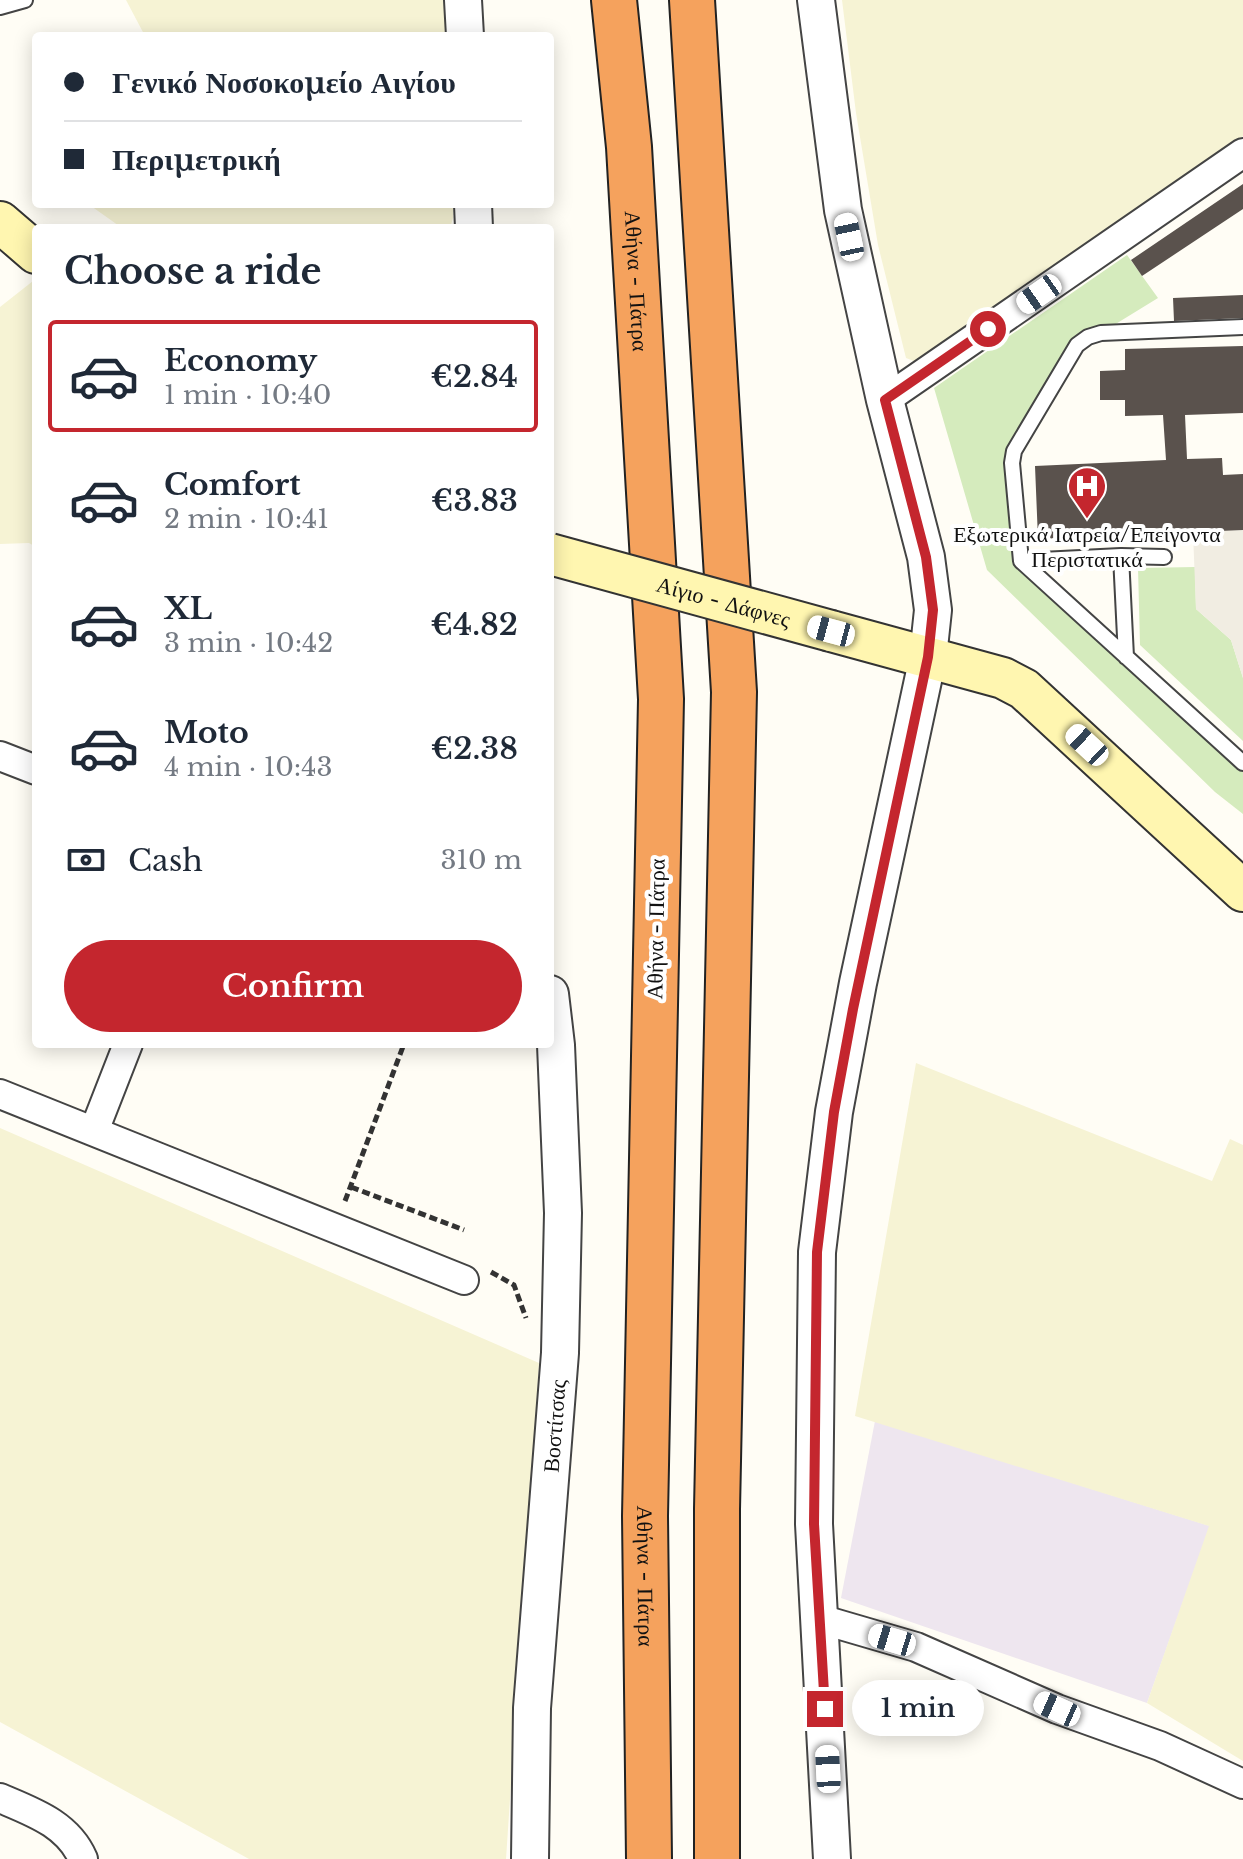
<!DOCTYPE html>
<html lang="en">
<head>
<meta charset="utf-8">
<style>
	body { margin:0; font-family:"Libre Baskerville",serif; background:#f6f6f7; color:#1f2937; height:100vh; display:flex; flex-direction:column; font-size:30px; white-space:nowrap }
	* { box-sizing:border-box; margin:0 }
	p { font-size:26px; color:#747a83 }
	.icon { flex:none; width:44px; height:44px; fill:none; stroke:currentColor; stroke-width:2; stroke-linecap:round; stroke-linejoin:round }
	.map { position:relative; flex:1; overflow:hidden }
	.side { position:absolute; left:32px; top:224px; width:522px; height:824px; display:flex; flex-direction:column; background:#fff; border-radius:8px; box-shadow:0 4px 20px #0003 }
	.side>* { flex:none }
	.guide { position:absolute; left:32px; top:32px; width:522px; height:176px; border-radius:8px; box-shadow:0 4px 20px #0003; display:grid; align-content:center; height:176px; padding:0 32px; background:#fff }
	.end { position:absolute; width:36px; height:36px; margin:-18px; border:10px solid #c4262e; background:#fff; box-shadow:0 0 0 4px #fff }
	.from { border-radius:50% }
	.bubble { position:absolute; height:56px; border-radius:28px; background:#fff; box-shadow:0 4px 20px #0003; font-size:26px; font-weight:600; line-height:56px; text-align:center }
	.car { position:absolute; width:24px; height:48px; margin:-24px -12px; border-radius:10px; box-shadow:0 0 6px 2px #0007; background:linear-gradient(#fff 24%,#345 0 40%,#fff 0 76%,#345 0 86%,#fff 0) }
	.guide b { display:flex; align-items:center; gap:28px; height:76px; font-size:30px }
	.guide b+b { border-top:2px solid #e0e1e3 }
	.guide i { width:20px; height:20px; background:#1f2937 }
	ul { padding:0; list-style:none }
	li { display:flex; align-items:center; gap:24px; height:112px; margin:0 16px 12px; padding:0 16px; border:4px solid transparent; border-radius:8px }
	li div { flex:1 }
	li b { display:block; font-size:30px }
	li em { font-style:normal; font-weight:600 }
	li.active { border-color:#c4262e }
	li>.icon { width:72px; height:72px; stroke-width:1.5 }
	h2 { padding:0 32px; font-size:36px; line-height:96px }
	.pay { display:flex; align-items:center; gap:20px; height:88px; padding:0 32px; font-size:30px }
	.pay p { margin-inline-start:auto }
	.button { display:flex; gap:16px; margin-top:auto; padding:16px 32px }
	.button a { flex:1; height:92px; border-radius:48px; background:#c4262e; color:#fff; font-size:32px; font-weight:600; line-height:92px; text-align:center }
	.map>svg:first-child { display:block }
	.industrial { fill:#eee6ef }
	.farmland { fill:#f6f3d4 }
	.green { fill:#d5ebbd }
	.plaza { fill:#f1ede2 }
	.building { fill:#5a524d }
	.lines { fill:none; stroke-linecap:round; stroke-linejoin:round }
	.service-casing { stroke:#444; stroke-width:18 }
	.minor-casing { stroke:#444; stroke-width:32 }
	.tertiary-casing { stroke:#444; stroke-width:40 }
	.secondary-casing { stroke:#333; stroke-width:44 }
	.motorway-casing { stroke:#222; stroke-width:48 }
	.path { stroke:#333; stroke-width:5; stroke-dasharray:8 4; stroke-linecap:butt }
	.service { stroke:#fff; stroke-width:14 }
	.minor { stroke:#fff; stroke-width:28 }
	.tertiary { stroke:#fff; stroke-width:36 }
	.secondary { stroke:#fff6b0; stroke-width:40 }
	.motorway { stroke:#f5a25d; stroke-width:44 }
	.secondary-bridge-casing { stroke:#333; stroke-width:44; stroke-linecap:butt }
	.secondary-bridge { stroke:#fff6b0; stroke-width:40 }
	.route { stroke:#c4262e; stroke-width:10 }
	.labels { text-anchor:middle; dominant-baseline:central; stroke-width:8; stroke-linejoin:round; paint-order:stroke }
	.street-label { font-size:22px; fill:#111; stroke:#fff }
	.poi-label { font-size:22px; fill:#111; stroke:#fff }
</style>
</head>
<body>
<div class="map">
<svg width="1243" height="1859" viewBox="0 0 1243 1859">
	<rect width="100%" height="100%" fill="#fffdf5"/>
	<path class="industrial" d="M875,1421L1210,1526L1147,1703L841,1598Z"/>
	<path class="farmland" d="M126,0H445L448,36H145Z
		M842,0H1243V136L922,364L906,358L878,245L856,113Z
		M93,204H453V218L450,228H122L91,206Z
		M33,281L36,284V547L29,543L0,544V307Z
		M916,1063L1212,1181L1230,1139L1243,1145V1761L1147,1703L1209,1526L855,1416Z
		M0,1128L539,1363L506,1859H249L0,1722Z"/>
	<path class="green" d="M1127,255L1158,298L1101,333L1088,337L1018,441L1021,561L1243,763V814L1215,792L987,570L934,388Z
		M1195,567L1196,609L1231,640L1243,678V741L1140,645L1138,568Z"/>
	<path class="plaza" d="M1243,530V678L1231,640L1196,609L1193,532Z"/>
	<path class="building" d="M1243,184V209L1142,276L1131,260Z
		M1243,295V318L1174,321L1173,298Z
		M1243,346V413L1185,415L1187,459L1222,458L1223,475L1243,474V530L1038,539L1035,466L1166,460L1163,415L1125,416V400H1100V371L1125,370V349Z"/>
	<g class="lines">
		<g class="service-casing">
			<path id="service" d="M0,7L25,0
				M1243,327L1101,333L1088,337L1077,345L1014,451L1012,463L1021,561L1243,763
				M1121,556L1164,557
				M1021,561L1121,556L1126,657"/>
		</g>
		<g class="minor-casing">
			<path id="minor" d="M885,400L1243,153
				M0,756L36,770
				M0,1094L464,1280
				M94,1131L128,1044
				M820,1619L916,1647L1057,1709L1160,1746L1243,1784
				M0,1798C33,1812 68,1824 83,1859"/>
		</g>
		<g class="tertiary-casing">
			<g id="tertiary">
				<path d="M463,0L465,36"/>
				<path d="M816,0L843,210L885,400L926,557L933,610L928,657L858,983L834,1112L817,1252L814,1524L832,1859"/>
				<path d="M473,204L474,228"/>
				<path id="s1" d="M530,1859L532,1708L560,1353L563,1213L556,1045L550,994"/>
			</g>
		</g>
		<g class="secondary-casing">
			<path id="secondary" d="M0,222L36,253
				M831,631L1003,678L1024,689L1243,891"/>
		</g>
		<g class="motorway-casing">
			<g id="motorway">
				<path id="s2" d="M614,0L629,147L661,699L645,1516L649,1859"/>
				<path d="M692,0L734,692L717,1509V1859"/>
			</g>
		</g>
		<path class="path" d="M351,1187L464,1230
			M345,1201L404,1044
			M491,1272L514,1285L526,1318"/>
		<use href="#service" class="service"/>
		<use href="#minor" class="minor"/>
		<use href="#tertiary" class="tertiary"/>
		<use href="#secondary" class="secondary"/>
		<use href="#motorway" class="motorway"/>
		<g class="secondary-bridge-casing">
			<g id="secondary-bridge">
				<path id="s3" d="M550,554L831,631"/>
			</g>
		</g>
		<use href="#secondary-bridge" class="secondary-bridge"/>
	</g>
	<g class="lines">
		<path class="route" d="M825,1709L814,1524L817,1252L834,1112L853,1009L928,657L933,610L926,557L885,400L988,329"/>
	</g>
	<defs>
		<g id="hospital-pin" transform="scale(2)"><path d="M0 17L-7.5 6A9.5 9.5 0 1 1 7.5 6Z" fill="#c4262e" stroke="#fff"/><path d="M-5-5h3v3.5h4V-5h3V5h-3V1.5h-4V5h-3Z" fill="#fff"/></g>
	</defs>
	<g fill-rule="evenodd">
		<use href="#hospital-pin" x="1087" y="486"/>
	</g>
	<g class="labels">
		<g class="street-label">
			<text stroke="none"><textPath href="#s2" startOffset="282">Αθήνα - Πάτρα</textPath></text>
			<text stroke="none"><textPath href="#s3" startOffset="180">Αίγιο - Δάφνες</textPath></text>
			<text transform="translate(656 929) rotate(-89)">Αθήνα - Πάτρα</text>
			<text stroke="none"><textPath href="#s1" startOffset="434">Βοστίτσας</textPath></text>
			<text stroke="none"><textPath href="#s2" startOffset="1578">Αθήνα - Πάτρα</textPath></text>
		</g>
		<g class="poi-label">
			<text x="1087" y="534">Εξωτερικά Ιατρεία/Επείγοντα<tspan x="1087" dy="25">Περιστατικά</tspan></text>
		</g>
	</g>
</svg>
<i class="end from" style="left:988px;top:329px"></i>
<i class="end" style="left:825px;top:1709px"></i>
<div class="bubble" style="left:852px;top:1680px;width:132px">1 min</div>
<i class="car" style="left:849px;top:237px;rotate:348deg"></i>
<i class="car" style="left:1039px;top:294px;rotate:235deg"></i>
<i class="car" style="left:831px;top:631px;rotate:285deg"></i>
<i class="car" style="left:1087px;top:745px;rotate:313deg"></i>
<i class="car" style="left:892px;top:1640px;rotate:287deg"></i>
<i class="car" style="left:1057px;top:1709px;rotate:294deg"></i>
<i class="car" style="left:828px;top:1769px;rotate:357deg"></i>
<div class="guide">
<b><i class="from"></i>Γενικό Νοσοκομείο Αιγίου</b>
<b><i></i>Περιμετρική</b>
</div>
<section class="side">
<h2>Choose a ride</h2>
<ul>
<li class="active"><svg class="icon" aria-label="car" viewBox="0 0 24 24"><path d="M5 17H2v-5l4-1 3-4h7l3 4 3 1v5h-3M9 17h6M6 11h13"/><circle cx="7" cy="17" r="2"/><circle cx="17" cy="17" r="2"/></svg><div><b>Economy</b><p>1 min · 10:40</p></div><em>€2.84</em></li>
<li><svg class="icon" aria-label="car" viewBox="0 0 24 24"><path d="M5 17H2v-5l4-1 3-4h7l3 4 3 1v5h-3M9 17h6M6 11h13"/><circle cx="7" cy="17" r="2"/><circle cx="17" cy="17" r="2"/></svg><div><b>Comfort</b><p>2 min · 10:41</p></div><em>€3.83</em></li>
<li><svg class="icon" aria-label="car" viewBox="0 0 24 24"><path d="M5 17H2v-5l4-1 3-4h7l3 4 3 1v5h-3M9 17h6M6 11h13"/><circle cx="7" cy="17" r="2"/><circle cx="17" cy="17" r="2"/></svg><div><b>XL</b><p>3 min · 10:42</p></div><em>€4.82</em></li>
<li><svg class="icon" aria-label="car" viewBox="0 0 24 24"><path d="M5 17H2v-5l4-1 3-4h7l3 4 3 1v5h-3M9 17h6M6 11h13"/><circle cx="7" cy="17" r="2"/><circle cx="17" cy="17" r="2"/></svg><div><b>Moto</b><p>4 min · 10:43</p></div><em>€2.38</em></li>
</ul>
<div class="pay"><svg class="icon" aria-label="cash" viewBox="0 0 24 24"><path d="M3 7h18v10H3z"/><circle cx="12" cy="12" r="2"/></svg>Cash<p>310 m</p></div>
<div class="button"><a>Confirm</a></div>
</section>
</div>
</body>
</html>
